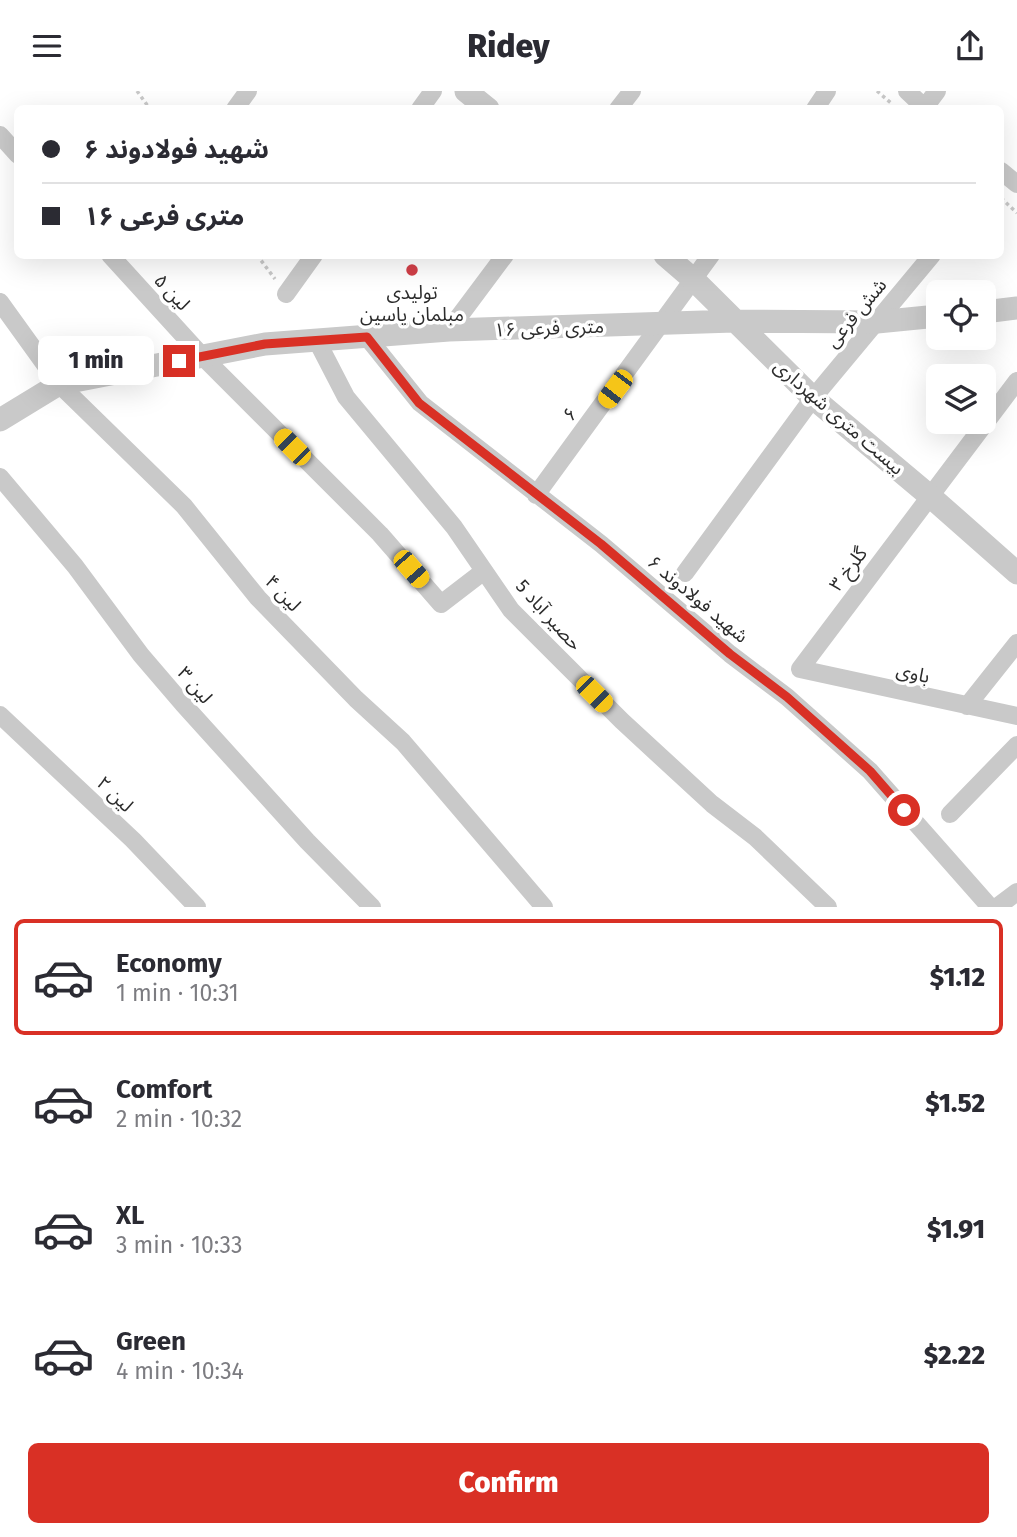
<!DOCTYPE html>
<html lang="en">
<head>
<meta charset="utf-8">
<style>
	body { margin:0; font-family:"Fira Sans","Noto Sans Arabic",sans-serif; background:#f2f2f3; color:#2b2b33; height:100vh; display:flex; flex-direction:column; font-size:26px; white-space:nowrap }
	* { box-sizing:border-box; margin:0 }
	p { font-size:23px; color:#7c7c81 }
	.icon { flex:none; width:38px; height:38px; fill:none; stroke:currentColor; stroke-width:2; stroke-linecap:round; stroke-linejoin:round }
	.map { position:relative; height:816px; overflow:hidden }
	.drawer { display:flex; flex-direction:column; background:#fff; flex:1 }
	.drawer>* { flex:none }
	.hud { position:absolute; left:14px; top:14px; width:990px; height:154px; border-radius:10px; box-shadow:0 7px 28px #0002; display:grid; align-content:center; height:154px; padding:0 28px; background:#fff }
	.fabs { position:absolute; left:926px; top:189px; display:grid; gap:14px }
	.fabs a { display:grid; place-items:center; width:70px; height:70px; border-radius:10px; background:#fff; box-shadow:0 7px 28px #0002; font-size:35px }
	.end { position:absolute; width:32px; height:32px; margin:-16px; border:9px solid #d93025; background:#fff; box-shadow:0 0 0 4px #fff }
	.from { border-radius:50% }
	.bubble { position:absolute; height:49px; border-radius:10px; background:#fff; box-shadow:0 7px 28px #0002; font-size:23px; font-weight:800; line-height:49px; text-align:center }
	.car { position:absolute; width:21px; height:42px; margin:-21px -10px; border-radius:9px; box-shadow:0 0 5px 2px #0007; background:linear-gradient(#f5c518 24%,#345 0 40%,#f5c518 0 76%,#345 0 86%,#f5c518 0) }
	.hud b { display:flex; align-items:center; gap:24px; height:66px; font-size:26px }
	.hud b+b { border-top:2px solid #e1e1e2 }
	.hud i { width:18px; height:18px; background:#2b2b33 }
	ul { padding:12px 0 0; list-style:none }
	li { display:flex; align-items:center; gap:21px; height:116px; margin:0 14px 10px; padding:0 14px; border:4px solid transparent; border-radius:10px }
	li div { flex:1 }
	li b { display:block; font-size:26px }
	li em { font-style:normal; font-weight:800 }
	li.selected { border-color:#d93025 }
	li>.icon { width:63px; height:63px; stroke-width:1.5 }
	.action { display:flex; gap:14px; margin-top:auto; padding:14px 28px }
	.action a { flex:1; height:80px; border-radius:10px; background:#d93025; color:#fff; font-size:28px; font-weight:800; line-height:80px; text-align:center }
	header { display:flex; justify-content:space-between; align-items:center; height:91px; padding:0 28px; background:#fff; font-size:32px; font-weight:800 }
	.map>svg:first-child { display:block }
	.lines { fill:none; stroke-linecap:round; stroke-linejoin:round }
	.path { stroke:#c9c9c9; stroke-width:3.5; stroke-dasharray:3.5 3.5; stroke-linecap:butt }
	.minor { stroke:#c9c9c9; stroke-width:18 }
	.tertiary { stroke:#c9c9c9; stroke-width:23 }
	.route { stroke:#d93025; stroke-width:9 }
	.poi-dot { fill:#d23f48; stroke:#fff; stroke-width:2.5 }
	.labels { text-anchor:middle; dominant-baseline:central; stroke-width:7; stroke-linejoin:round; paint-order:stroke }
	.street-label { font-size:19px; fill:#2c2c2c; stroke:#fff }
	.poi-label { font-size:19px; fill:#2c2c2c; stroke:#fff }
</style>
</head>
<body>
<header><svg class="icon" aria-label="menu" viewBox="0 0 24 24"><path d="M4 6h16M4 12h16M4 18h16"/></svg>Ridey<svg class="icon" aria-label="share" viewBox="0 0 24 24"><path d="M12 15V3M7 8l5-5 5 5M5 13v7h14v-7"/></svg></header>
<div class="map">
<svg width="1017" height="816" viewBox="0 0 1017 816">
	<rect width="100%" height="100%" fill="#fff"/>
	<g class="lines">
		<path class="path" d="M137,0L150,18
			M877,0L891,12
			M1001,107L1017,122
			M257,164L275,188"/>
		<path class="minor" d="M907,0L926,18
			M925,16L937,0
			M235,18L248,0
			M420,18L433,0
			M618,18L632,0
			M815,18L827,0
			M0,44L18,64
			M1001,80L1017,93
			M110,164L203,266L380,443L441,513L484,480
			M286,203L314,164
			M0,211L59,293L184,415L258,507L356,608L403,651L544,816
			M449,239L505,164
			M367,246L420,312L601,453L730,563L787,606L870,680L990,816
			M316,248L346,306L454,436L511,519L622,630L712,713L755,746L828,816
			M1017,290L800,578L1017,625
			M0,386L75,475L141,564L183,613L307,750L372,816
			M536,404L711,164
			M685,482L813,307L932,164
			M967,615L1017,552
			M0,624L133,749L197,816
			M950,723L1017,654
			M997,816L1017,801"/>
		<path class="tertiary" d="M466,0L488,18
			M665,164L694,189L813,307L931,406L1017,482
			M984,221L1017,217
			M0,329L59,293L265,253L449,239L734,230L877,231L938,225"/>
	</g>
	<g class="lines">
		<path class="route" d="M179,270L265,253L367,246L419,312L601,453L730,563L787,606L870,680L904,719"/>
	</g>
	<circle class="poi-dot" cx="412" cy="179" r="7"/>
	<g class="labels">
		<g class="street-label">
			<text transform="translate(172 201) rotate(47)">لین ۵</text>
			<text transform="translate(856 222) rotate(-50)">شش فرعی</text>
			<text transform="translate(549 237) rotate(-2)">۱۶ متری فرعی</text>
			<text transform="translate(570 323) rotate(-53)">۶</text>
			<text transform="translate(839 326) rotate(41)">بیست متری شهرداری</text>
			<text transform="translate(848 478) rotate(-53)">گلرخ ۳</text>
			<text transform="translate(283 502) rotate(47)">لین ۴</text>
			<text transform="translate(698 508) rotate(40)">شهید فولادوند ۶</text>
			<text transform="translate(549 524) rotate(48)">حصیر آباد 5</text>
			<text transform="translate(913 582) rotate(13)">باوی</text>
			<text transform="translate(195 594) rotate(49)">لین ۳</text>
			<text transform="translate(115 703) rotate(44)">لین ۲</text>
		</g>
		<g class="poi-label">
			<text x="412" y="201">تولیدی<tspan x="412" dy="22">مبلمان یاسین</tspan></text>
		</g>
	</g>
</svg>
<div class="fabs">
<a><svg class="icon" aria-label="locate" viewBox="0 0 24 24"><circle cx="12" cy="12" r="6"/><path d="M12 2v4M12 18v4M2 12h4M18 12h4"/></svg></a>
<a><svg class="icon" aria-label="layers" viewBox="0 0 24 24"><path d="M12 4l9 5-9 5-9-5zM3 14l9 5 9-5"/></svg></a>
</div>
<i class="end from" style="left:904px;top:719px"></i>
<i class="end" style="left:179px;top:270px"></i>
<div class="bubble" style="left:38px;top:245px;width:116px">1 min</div>
<i class="car" style="left:615px;top:298px;rotate:217deg"></i>
<i class="car" style="left:292px;top:356px;rotate:315deg"></i>
<i class="car" style="left:411px;top:478px;rotate:139deg"></i>
<i class="car" style="left:594px;top:603px;rotate:135deg"></i>
<div class="hud">
<b><i class="from"></i>شهید فولادوند ۶</b>
<b><i></i>۱۶ متری فرعی</b>
</div>
</div>
<section class="drawer">
<ul>
<li class="selected"><svg class="icon" aria-label="car" viewBox="0 0 24 24"><path d="M5 17H2v-5l4-1 3-4h7l3 4 3 1v5h-3M9 17h6M6 11h13"/><circle cx="7" cy="17" r="2"/><circle cx="17" cy="17" r="2"/></svg><div><b>Economy</b><p>1 min · 10:31</p></div><em>$1.12</em></li>
<li><svg class="icon" aria-label="car" viewBox="0 0 24 24"><path d="M5 17H2v-5l4-1 3-4h7l3 4 3 1v5h-3M9 17h6M6 11h13"/><circle cx="7" cy="17" r="2"/><circle cx="17" cy="17" r="2"/></svg><div><b>Comfort</b><p>2 min · 10:32</p></div><em>$1.52</em></li>
<li><svg class="icon" aria-label="car" viewBox="0 0 24 24"><path d="M5 17H2v-5l4-1 3-4h7l3 4 3 1v5h-3M9 17h6M6 11h13"/><circle cx="7" cy="17" r="2"/><circle cx="17" cy="17" r="2"/></svg><div><b>XL</b><p>3 min · 10:33</p></div><em>$1.91</em></li>
<li><svg class="icon" aria-label="car" viewBox="0 0 24 24"><path d="M5 17H2v-5l4-1 3-4h7l3 4 3 1v5h-3M9 17h6M6 11h13"/><circle cx="7" cy="17" r="2"/><circle cx="17" cy="17" r="2"/></svg><div><b>Green</b><p>4 min · 10:34</p></div><em>$2.22</em></li>
</ul>
<div class="action"><a>Confirm</a></div>
</section>
</body>
</html>
